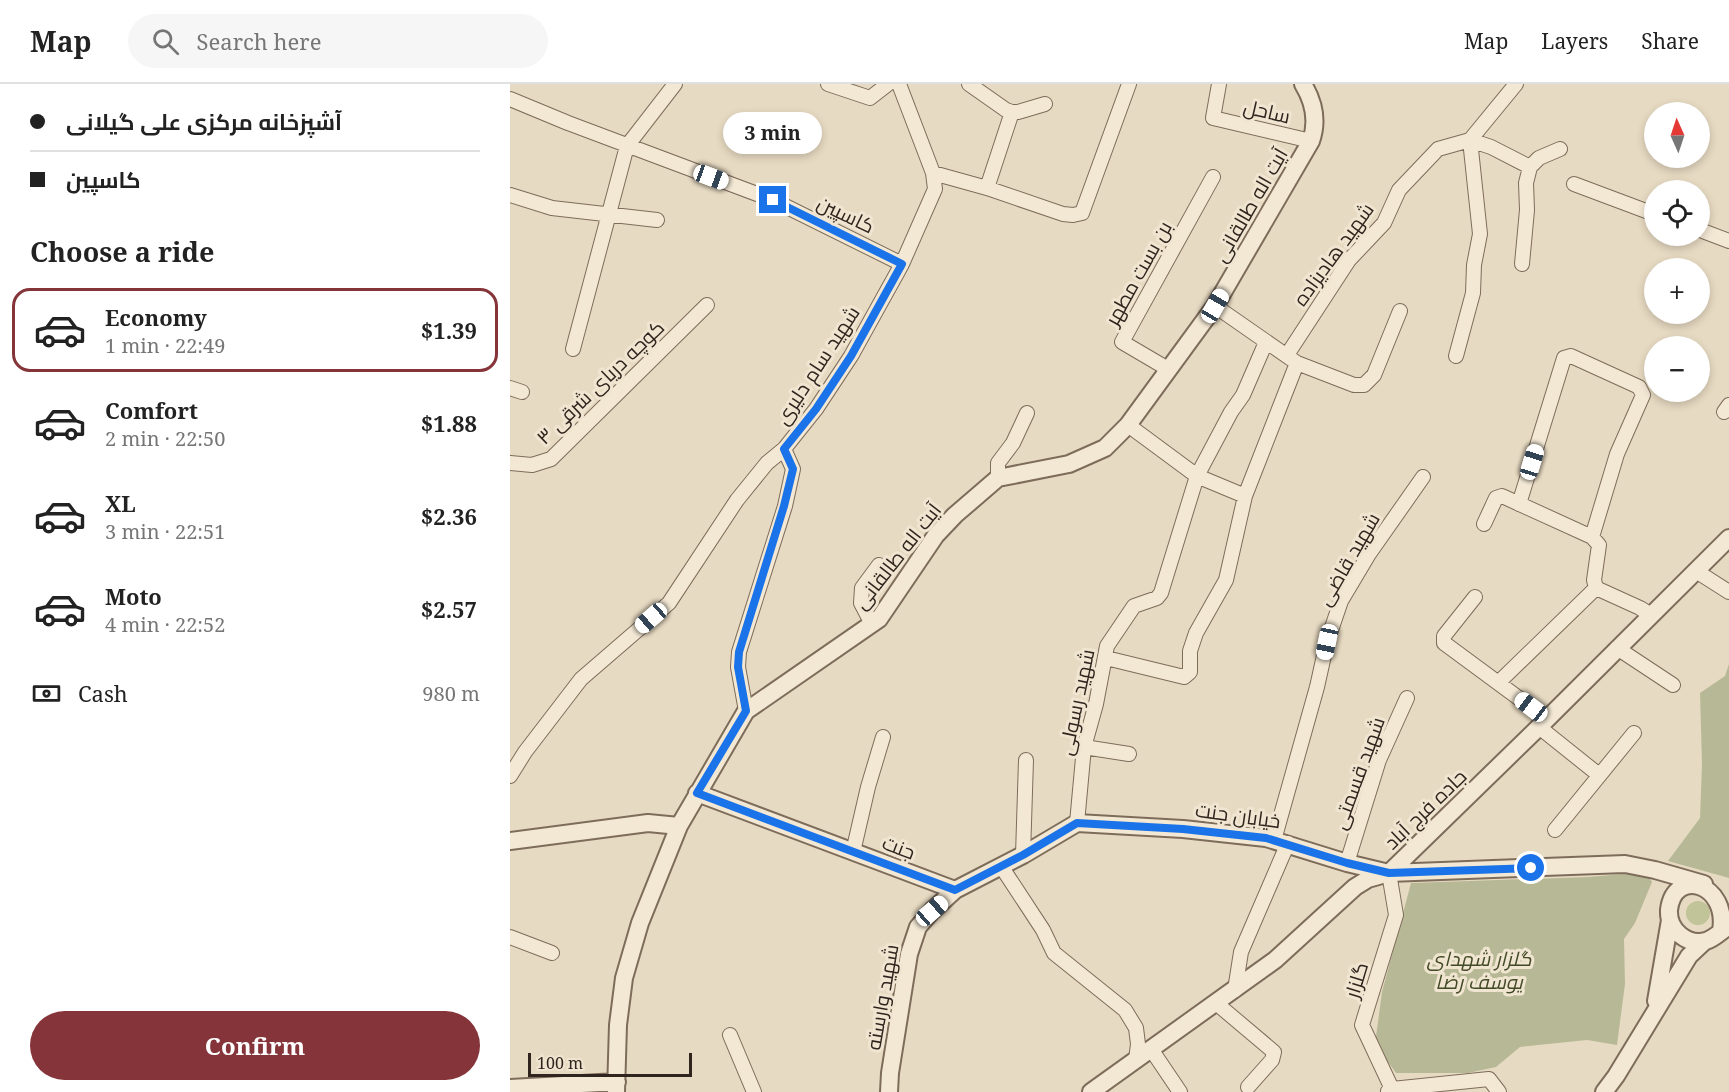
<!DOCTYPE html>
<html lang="en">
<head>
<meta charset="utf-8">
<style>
	body { margin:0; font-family:"Noto Serif",Cairo,serif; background:#f6f6f6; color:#222; height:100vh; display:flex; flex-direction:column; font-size:22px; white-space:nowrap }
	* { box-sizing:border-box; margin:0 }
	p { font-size:20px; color:#767676 }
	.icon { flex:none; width:33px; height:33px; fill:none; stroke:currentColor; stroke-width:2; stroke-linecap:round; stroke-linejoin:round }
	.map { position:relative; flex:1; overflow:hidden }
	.sheet { display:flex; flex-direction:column; background:#fff; width:510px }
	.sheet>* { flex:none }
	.hud { display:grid; align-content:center; height:132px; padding:0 30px; background:#fff }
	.needle { width:39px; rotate:357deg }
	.controls { position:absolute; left:1134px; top:18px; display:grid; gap:12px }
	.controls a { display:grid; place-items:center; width:66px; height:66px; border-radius:50%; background:#fff; box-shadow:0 3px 9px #0003; font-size:30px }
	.scale { position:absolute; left:18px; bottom:15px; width:164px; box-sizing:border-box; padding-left:6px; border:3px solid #30251e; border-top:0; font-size:16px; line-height:21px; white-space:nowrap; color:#30251e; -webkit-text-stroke:4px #f0e5d0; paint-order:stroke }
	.end { position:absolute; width:27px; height:27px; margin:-14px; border:8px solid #1a73e8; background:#fff; box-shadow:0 0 0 3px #fff }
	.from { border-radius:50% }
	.bubble { position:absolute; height:42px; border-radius:21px; background:#fff; box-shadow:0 3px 9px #0003; font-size:20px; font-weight:700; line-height:42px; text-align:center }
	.car { position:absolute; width:18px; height:36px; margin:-18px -9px; border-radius:8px; box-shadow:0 0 4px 2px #0007; background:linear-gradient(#fff 24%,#345 0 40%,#fff 0 76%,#345 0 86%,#fff 0) }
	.hud b { display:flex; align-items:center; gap:21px; height:57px; font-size:22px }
	.hud b+b { border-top:2px solid #e0e0e0 }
	.hud i { width:15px; height:15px; background:#222 }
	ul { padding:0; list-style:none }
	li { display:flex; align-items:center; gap:18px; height:84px; margin:0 12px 9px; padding:0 18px; border:3px solid transparent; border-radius:18px }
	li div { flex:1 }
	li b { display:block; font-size:22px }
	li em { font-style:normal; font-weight:700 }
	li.selected { border-color:#853439 }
	li>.icon { width:54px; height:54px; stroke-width:1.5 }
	h2 { padding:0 30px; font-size:27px; line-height:72px }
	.pay { display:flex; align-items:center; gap:15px; height:66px; padding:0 30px; font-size:22px }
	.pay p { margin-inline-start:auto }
	.action { display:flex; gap:12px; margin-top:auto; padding:12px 30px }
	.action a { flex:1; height:69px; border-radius:36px; background:#853439; color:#fff; font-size:24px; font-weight:700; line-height:69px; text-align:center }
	header { display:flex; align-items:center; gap:36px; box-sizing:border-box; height:84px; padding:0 30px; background:#fff; border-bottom:2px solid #e0e0e0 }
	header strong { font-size:28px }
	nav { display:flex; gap:33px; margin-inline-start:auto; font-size:21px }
	.search { width:420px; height:54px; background:#f6f6f6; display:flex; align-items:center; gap:15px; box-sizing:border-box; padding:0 21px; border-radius:33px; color:#767676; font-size:22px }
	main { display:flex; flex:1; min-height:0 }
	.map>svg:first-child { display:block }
	.green { fill:#c1c398 }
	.cemetery { fill:#b7b996 }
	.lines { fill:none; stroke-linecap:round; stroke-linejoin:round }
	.minor-casing { stroke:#7e6c5b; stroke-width:16 }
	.tertiary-casing { stroke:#7e6c5b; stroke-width:20 }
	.minor { stroke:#f3e8d4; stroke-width:14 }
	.tertiary { stroke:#f3e8d4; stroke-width:16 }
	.route { stroke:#1a73e8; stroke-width:8 }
	.labels { text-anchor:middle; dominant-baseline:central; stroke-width:6; stroke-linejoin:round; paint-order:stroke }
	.street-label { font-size:20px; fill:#30251e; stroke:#f0e5d0 }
	.park-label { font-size:20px; font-style:italic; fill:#434a27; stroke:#f0e5d0 }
</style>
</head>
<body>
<header>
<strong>Map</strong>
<div class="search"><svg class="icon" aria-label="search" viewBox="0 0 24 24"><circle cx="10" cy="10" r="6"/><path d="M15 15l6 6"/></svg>Search here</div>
<nav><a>Map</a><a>Layers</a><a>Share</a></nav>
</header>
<main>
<section class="sheet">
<div class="hud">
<b><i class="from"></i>آشپزخانه مرکزی علی گیلانی</b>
<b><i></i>کاسپين</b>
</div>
<h2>Choose a ride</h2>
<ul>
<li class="selected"><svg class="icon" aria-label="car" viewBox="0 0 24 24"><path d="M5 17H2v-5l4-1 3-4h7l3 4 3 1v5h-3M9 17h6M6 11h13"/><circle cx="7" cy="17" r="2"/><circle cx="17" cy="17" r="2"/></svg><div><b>Economy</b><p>1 min · 22:49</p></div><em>$1.39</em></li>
<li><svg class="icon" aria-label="car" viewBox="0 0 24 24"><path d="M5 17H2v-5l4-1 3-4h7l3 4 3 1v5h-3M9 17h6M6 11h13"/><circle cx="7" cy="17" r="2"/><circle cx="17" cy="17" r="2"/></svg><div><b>Comfort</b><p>2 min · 22:50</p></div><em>$1.88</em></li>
<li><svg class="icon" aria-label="car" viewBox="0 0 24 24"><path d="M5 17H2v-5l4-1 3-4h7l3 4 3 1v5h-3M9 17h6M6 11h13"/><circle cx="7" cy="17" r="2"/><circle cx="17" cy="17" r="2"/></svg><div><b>XL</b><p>3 min · 22:51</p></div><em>$2.36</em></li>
<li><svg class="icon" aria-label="car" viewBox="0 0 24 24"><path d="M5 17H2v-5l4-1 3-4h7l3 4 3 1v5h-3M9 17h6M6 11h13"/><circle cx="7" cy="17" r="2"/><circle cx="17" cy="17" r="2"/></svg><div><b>Moto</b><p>4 min · 22:52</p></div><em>$2.57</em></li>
</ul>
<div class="pay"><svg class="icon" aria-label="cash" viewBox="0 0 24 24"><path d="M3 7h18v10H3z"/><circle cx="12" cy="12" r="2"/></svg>Cash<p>980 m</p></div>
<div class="action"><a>Confirm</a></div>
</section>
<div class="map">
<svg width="1219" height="1008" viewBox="0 0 1219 1008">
	<rect width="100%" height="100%" fill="#e7dac2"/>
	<path class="green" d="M1176 829a12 12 0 1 1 24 0a12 12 0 1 1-24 0Z"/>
	<path class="cemetery" d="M1219,580V794L1158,777L1190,734L1192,680L1190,609L1215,592Z
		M1135,788L1142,798L1125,839L1114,855L1115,900L1107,961L1077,956L1010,963L986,983L958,989H886L865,960L872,908L901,799L1079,793Z"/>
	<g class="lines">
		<g class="minor-casing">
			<path id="minor" d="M318,0L360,14L378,0
				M459,0L496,26L502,28H508L535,20
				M709,0L703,34L801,57
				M0,15L58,39L263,116L392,180
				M423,89L477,104L553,130L563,131L572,129L619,0
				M1064,100L1144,130
				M477,104L502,28
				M0,111L42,124L147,136
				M1190,146L1219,157
				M1012,180L1017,126L1016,99L1020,83L1029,74L1050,65
				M705,222L787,279L844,301H854L864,291L890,227
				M63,265L117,62L165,0
				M777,271L839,176L874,139L889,106L928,65L960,56L1006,0
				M946,272L963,209L964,181L970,150L960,56L981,63L1020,83
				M658,285L612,258L703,93
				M0,304L12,308
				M1214,328L1219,321
				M618,341L687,392L735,412
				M0,379L22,381L41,375L197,221
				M488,394V379L503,359L517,329
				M1009,420L1054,274L1061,272L1129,303L1133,311L1107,370L1082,453
				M974,440L986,414L992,412L1082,453L1089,461L1084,496L1086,504L1130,524L1141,531
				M1186,487L1219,508
				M965,513L934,552V559L1037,635
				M362,540L351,519L352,504L369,481
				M1107,564L1163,601
				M596,574L674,593L680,588V567L686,549L716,496L735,412L787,279
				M988,599L1086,504
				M236,627L228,583L229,568L275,422L283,385L274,365L306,325L341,272L392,180L425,105L423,89L389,0
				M1029,643L1089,691
				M574,663L619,670
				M0,692L15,668L71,595L159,519L227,416L257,379L274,365
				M567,739L574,663L586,620L597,562L624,522L647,514L651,509L687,392L721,328L733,311L756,258
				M1045,746L1124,649
				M764,756L807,603L817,558L831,517L859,470L913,393
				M343,768L358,703L373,653
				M513,771L516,676
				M837,779L869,676L897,614
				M491,782L533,846L544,869L615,926L626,944L628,960L626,976
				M879,789L886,831L852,941L882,1005L886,1008
				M0,853L42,869
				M725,906L731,868L778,759
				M706,919L764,968L762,976L738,1003
				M220,951L244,1008
				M641,965L670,1008
				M878,1007L882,1005L979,995L989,1008"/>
		</g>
		<g class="tertiary-casing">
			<path id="tertiary" d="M187,709L445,806L513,771L567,739L673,745L756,754L837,779L879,789L1115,780L1145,786L1194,800
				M0,757L138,739L169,742
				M1211,847C1219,799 1164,783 1159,826C1158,846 1177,862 1196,857C1205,854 1211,847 1219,842
				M1146,917L1160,836
				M0,1004L107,998
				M106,1008L108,941L114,894L130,839L169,742L236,627L369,535L426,451L445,431L488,394L559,380L595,364L618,341L705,222L801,57C808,37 804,18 793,0
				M379,1008L380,989L399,870L408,843L422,827L445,806
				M581,1008L765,876L845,803L858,795L879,789L1029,643L1219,454
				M1094,1008L1106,992L1179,872L1195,857"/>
		</g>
		<use href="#minor" class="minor"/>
		<use href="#tertiary" class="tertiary"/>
	</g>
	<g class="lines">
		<path class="route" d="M263,116L392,180L341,272L306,325L274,365L283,385L274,422L229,568L228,583L236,627L187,709L445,806L513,771L567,739L673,745L756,754L837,779L879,789L1021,784"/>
	</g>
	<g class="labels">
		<g class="street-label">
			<text transform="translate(757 27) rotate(13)">ساحل</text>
			<text transform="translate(740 121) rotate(-60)">آیت اله طالقانی</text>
			<text transform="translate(336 130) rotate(26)">کاسپين</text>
			<text transform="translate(823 170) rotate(-54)">شهید هادیزاده</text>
			<text transform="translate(628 189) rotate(-61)">بن بست مطهر</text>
			<text transform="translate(307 281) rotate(-57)">شهید سام دلیری</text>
			<text transform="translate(90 298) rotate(-44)">کوچه دریای شرقی ۳</text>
			<text transform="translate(387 472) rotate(-52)">آیت اله طالقانی</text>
			<text transform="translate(838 475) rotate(-60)">شهید قاضی</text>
			<text transform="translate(566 618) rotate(-78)">شهید رسولی</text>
			<text transform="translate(848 689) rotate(-70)">شهید قسمتی</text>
			<text transform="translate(915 725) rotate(-44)">جاده فرج آباد</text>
			<text transform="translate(728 731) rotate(8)">خیابان جنت</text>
			<text transform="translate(389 763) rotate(21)">جنت</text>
			<text transform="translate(846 896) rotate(-73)">گلزار</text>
			<text transform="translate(372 913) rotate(-80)">شهید وارسته</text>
		</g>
		<g class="park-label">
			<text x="969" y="874">گلزار شهدای<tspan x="969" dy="23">یوسف رضا</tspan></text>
		</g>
	</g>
</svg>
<div class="controls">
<a><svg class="needle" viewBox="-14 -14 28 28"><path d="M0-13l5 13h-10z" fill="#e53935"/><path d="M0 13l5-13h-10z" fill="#767676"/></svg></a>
<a><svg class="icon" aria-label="locate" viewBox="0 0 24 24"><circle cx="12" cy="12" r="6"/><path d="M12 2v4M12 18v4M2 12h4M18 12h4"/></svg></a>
<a>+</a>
<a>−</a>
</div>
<div class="scale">100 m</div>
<i class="end from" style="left:1021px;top:784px"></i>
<i class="end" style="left:263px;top:116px"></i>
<div class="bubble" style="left:213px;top:28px;width:99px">3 min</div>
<i class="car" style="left:201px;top:93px;rotate:110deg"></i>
<i class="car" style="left:705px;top:222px;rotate:30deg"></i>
<i class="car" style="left:1022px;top:378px;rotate:17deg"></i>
<i class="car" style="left:141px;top:534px;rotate:229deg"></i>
<i class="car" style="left:817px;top:558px;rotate:192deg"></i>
<i class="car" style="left:1021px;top:623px;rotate:307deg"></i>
<i class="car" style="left:422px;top:827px;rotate:49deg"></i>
</div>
</main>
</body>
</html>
